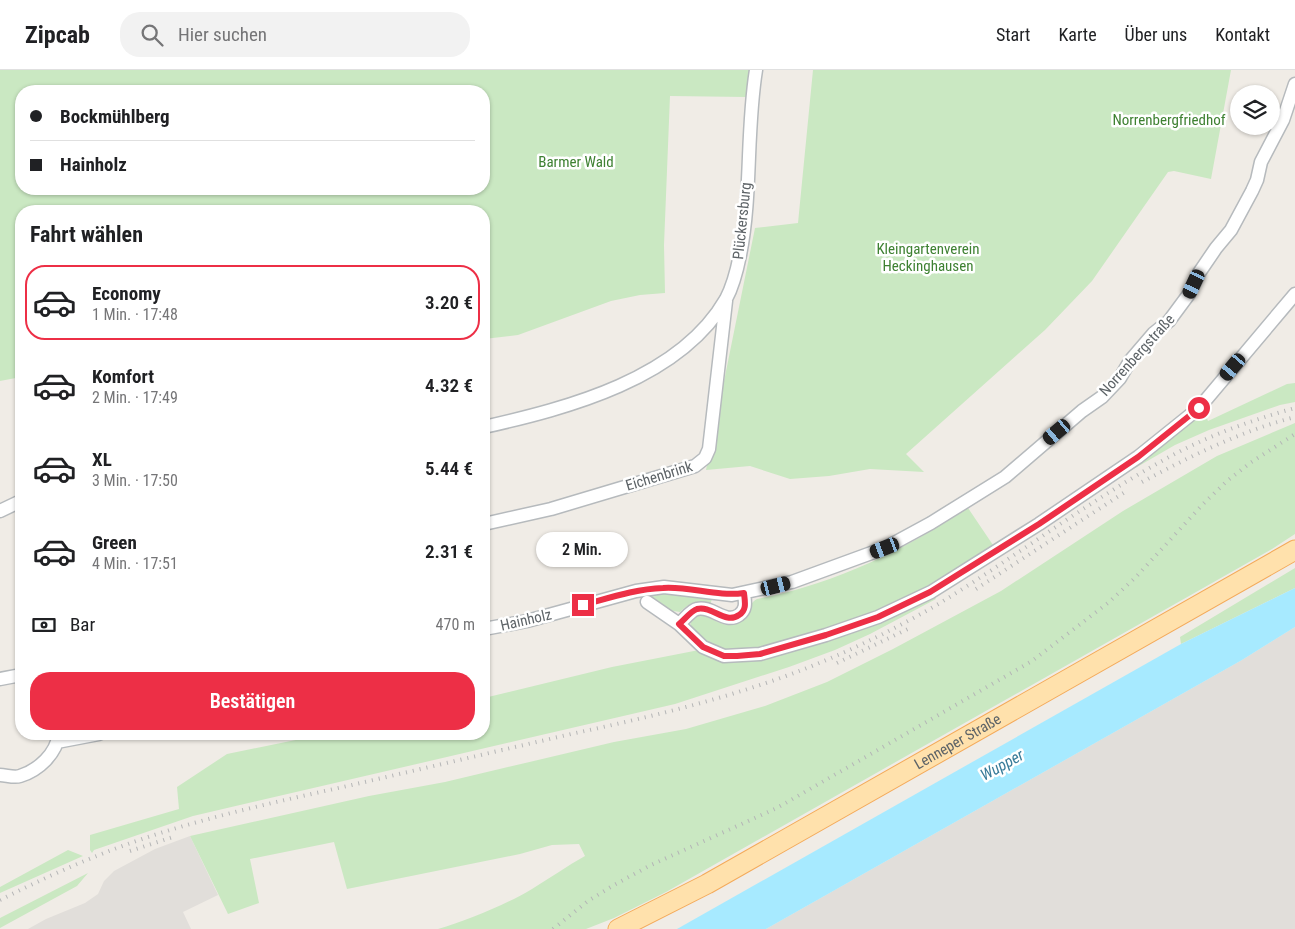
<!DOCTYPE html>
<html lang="de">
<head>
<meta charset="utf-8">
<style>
	body { margin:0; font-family:"Roboto Condensed",sans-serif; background:#f2f2f2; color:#202124; height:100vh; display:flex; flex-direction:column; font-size:19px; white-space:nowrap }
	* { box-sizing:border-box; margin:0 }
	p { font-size:16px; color:#757577 }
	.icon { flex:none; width:28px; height:28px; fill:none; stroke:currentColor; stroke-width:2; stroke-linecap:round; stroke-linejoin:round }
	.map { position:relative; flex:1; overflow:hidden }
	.drawer { position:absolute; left:15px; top:135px; width:475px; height:535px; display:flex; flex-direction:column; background:#fff; border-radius:20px; box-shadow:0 1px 4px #0004 }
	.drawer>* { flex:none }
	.top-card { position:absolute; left:15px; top:15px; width:475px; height:110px; border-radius:20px; box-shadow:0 1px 4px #0004; display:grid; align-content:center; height:110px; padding:0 15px; background:#fff }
	.controls { position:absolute; left:1230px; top:15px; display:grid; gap:10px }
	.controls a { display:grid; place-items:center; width:50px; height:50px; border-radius:50%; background:#fff; box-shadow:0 1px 4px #0004; font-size:25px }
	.end { position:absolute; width:22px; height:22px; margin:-11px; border:6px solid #ed2f46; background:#fff; box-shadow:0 0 0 2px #fff }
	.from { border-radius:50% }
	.bubble { position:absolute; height:35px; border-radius:18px; background:#fff; box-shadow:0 1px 4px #0004; font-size:16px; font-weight:600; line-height:35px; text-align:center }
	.car { position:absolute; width:15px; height:30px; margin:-15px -8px; border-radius:6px; box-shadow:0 0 4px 1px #0007; background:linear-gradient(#222 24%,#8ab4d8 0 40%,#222 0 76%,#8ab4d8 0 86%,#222 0) }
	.top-card b { display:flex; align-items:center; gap:18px; height:48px; font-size:19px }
	.top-card b+b { border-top:1px solid #e0e0e0 }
	.top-card i { width:12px; height:12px; background:#202124 }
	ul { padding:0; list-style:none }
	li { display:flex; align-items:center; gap:15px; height:75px; margin:0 10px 8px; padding:0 5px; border:2px solid transparent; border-radius:20px }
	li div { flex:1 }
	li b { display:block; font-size:19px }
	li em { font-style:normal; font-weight:600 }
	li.active { border-color:#ed2f46 }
	li>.icon { width:45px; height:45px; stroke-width:1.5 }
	h2 { padding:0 15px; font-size:22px; line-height:60px }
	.pay { display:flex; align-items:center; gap:12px; height:55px; padding:0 15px; font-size:19px }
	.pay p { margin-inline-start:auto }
	.primary-button { display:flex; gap:10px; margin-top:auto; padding:10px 15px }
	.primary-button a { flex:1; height:58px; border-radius:20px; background:#ed2f46; color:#fff; font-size:20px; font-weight:600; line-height:58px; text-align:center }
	header { display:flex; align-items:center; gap:30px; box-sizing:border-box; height:70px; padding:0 25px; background:#fff; border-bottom:1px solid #e0e0e0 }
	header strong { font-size:24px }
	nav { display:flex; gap:28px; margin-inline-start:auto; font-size:18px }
	.search { width:350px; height:45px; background:#f2f2f2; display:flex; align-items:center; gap:12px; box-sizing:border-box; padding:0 18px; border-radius:20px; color:#757577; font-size:19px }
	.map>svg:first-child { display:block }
	.industrial { fill:#e1deda }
	.green { fill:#cae8c2; fill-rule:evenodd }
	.water { fill:#a7eaff }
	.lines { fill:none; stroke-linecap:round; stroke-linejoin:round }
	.minor-casing { stroke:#b6babd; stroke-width:15 }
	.primary-casing { stroke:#f4aa5a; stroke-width:21 }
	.minor { stroke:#fff; stroke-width:12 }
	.primary { stroke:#ffe1ac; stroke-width:19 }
	.rail { stroke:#b4b5b6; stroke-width:4; stroke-dasharray:1 6; stroke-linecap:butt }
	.route { stroke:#ed2f46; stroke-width:6 }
	.labels { text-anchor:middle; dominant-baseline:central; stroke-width:5; stroke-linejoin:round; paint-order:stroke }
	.park-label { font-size:15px; fill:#3e8132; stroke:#fff }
	.street-label { font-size:15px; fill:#5d6367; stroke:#fff }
	.water-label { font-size:16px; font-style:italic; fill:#387b99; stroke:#fff }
</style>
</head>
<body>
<header>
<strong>Zipcab</strong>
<div class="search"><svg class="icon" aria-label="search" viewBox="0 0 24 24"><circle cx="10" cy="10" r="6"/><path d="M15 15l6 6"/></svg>Hier suchen</div>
<nav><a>Start</a><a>Karte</a><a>Über uns</a><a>Kontakt</a></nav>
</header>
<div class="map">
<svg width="1295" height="859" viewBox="0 0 1295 859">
	<rect width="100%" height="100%" fill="#f0ece6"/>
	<path class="industrial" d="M1295,557V859H766L1242,590Z
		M190,766L218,825L183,842L191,859H28L46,849L85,833L98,824L104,811L114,801L155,779Z"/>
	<path class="green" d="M0,0H749L746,27L670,26L664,175L665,223L640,225L611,231L518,265L484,269V141H21V307L0,311ZM21,21H484V119H21Z
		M813,0H1231L1211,109L1174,101L1168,102L1092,211L1045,260L906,384L924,402L870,399L829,406L790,409L750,396L706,400L755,158L798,153Z
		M1295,313V332L1280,335L1209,360L1175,375L1118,408L1160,378L1204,340L1208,351L1287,314Z
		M1295,353V464L1272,479L666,822L614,848L586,859H438C467,851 507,834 532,819C550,808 567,796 585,786L579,774L552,775L520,784L347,819L334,772L250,789L259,833L228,844L190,766L369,726L445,712L614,672L686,659L765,636L827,612L893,579L1001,521L1123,441L1217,386Z
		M968,438L995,478L918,522L878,541L835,557L759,580L734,582L709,576L691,557L690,549L693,545C711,543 721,561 738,553C748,549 747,534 757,529C835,514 902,481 968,438Z
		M1295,498V518L1181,574L1180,567Z
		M659,523L712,529L710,535C697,531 690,532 680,542C667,541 652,534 644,524Z
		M934,526L936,529L870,564L835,580L789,597L675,634L193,746L94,780L92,783L90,780V765L179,739L177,717L227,684L325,664H484V628L612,597L699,580L723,590Z
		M68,780L83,786L0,823V817Z
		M88,803L77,816L0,858V848Z"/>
	<path class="water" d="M1295,518V557L1242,590L766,859H677L1181,574Z"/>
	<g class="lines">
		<g class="minor-casing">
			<path id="minor" d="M484,357C568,338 680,309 726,229C733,216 737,200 740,185C752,125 746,61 756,0
				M0,441L21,431
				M484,454L551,439L695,396L705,388L709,379L726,231
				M647,532L679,554L703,577L724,586L760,584L826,565L878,547L931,522L1039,454L1138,387L1199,338L1295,224
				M679,554C684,550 691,540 697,539C712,535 725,555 739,545C747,539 745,532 744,523
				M484,559L527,551L636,521L664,517L732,525L792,512L885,478L931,453L1005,407L1082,341L1102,327L1120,308L1130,291L1154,263L1169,251L1189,224L1199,203L1216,178L1231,160L1252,121L1257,110L1261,92L1283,50L1295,14
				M0,609L21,605
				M57,672L99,664
				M0,705C6,705 14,708 20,706C39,700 56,684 59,664"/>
		</g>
		<g class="primary-casing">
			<g id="primary">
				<path id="s1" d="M618,859L707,814L1295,480"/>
			</g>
		</g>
		<use href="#minor" class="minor"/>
		<use href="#primary" class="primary"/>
		<path class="rail" d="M1142,412C1191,386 1241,361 1295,347
			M976,519L1125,422
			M837,593L912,557
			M130,781L173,767
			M0,830C48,806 97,784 148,767C215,745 284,730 352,715C425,698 498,681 571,664C646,648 722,630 794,603C844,584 894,560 940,533C1017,486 1091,429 1171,386C1210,365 1252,350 1295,338
			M553,859L588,831L614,815L651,795L777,738L1032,591L1108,533L1136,507L1203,434L1227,411L1250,393L1295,364"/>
	</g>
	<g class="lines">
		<path class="route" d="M583,535C609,528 635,519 663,518C690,516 717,527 744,523C745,532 747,540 739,545C725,555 712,535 697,539C691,541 684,550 679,554L703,577L724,586H737L760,584L826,565L878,547L930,522L1039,454L1138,387L1199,338"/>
	</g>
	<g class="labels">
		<g class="park-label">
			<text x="1169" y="50">Norrenbergfriedhof</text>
			<text x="576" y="92">Barmer Wald</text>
			<text x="928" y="179">Kleingartenverein<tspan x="928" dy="17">Heckinghausen</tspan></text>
		</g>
		<g class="street-label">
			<text transform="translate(742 151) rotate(-84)">Plückersburg</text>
			<text transform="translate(1137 285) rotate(-48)">Norrenbergstraße</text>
			<text transform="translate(659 406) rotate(-17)">Eichenbrink</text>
			<text transform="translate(526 550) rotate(-13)">Hainholz</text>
			<text stroke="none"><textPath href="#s1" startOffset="388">Lenneper Straße</textPath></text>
		</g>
		<g class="water-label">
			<text transform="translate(1002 695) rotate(-29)">Wupper</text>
		</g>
	</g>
</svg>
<div class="controls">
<a><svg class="icon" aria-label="layers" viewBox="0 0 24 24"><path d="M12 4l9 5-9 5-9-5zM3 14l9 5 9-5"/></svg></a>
</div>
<i class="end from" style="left:1199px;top:338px"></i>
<i class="end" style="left:583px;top:535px"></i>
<div class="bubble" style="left:536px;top:462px;width:92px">2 Min.</div>
<i class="car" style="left:1194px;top:214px;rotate:205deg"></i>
<i class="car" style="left:1233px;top:297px;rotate:220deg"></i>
<i class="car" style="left:1057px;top:362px;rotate:230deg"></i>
<i class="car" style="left:885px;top:478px;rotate:249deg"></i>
<i class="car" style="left:776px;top:516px;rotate:76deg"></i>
<div class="top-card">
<b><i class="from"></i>Bockmühlberg</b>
<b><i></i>Hainholz</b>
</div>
<section class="drawer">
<h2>Fahrt wählen</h2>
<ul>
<li class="active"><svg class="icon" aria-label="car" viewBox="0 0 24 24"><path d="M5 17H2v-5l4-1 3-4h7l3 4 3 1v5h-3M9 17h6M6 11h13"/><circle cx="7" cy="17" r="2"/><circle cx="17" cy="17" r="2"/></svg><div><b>Economy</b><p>1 Min. · 17:48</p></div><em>3.20 €</em></li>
<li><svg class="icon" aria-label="car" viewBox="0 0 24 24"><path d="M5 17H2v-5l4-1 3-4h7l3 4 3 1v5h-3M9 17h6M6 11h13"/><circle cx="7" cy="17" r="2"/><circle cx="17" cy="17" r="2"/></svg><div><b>Komfort</b><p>2 Min. · 17:49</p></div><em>4.32 €</em></li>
<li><svg class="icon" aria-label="car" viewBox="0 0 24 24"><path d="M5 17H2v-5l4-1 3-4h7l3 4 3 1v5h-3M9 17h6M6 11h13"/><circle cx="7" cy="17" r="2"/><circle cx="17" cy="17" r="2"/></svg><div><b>XL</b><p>3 Min. · 17:50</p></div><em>5.44 €</em></li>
<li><svg class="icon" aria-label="car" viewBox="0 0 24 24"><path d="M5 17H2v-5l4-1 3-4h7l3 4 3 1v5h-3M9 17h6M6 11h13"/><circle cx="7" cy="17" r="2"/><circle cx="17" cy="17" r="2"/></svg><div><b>Green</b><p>4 Min. · 17:51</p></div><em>2.31 €</em></li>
</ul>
<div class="pay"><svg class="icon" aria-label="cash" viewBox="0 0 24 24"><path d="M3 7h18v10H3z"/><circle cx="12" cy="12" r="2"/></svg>Bar<p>470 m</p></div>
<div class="primary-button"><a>Bestätigen</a></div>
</section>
</div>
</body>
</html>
